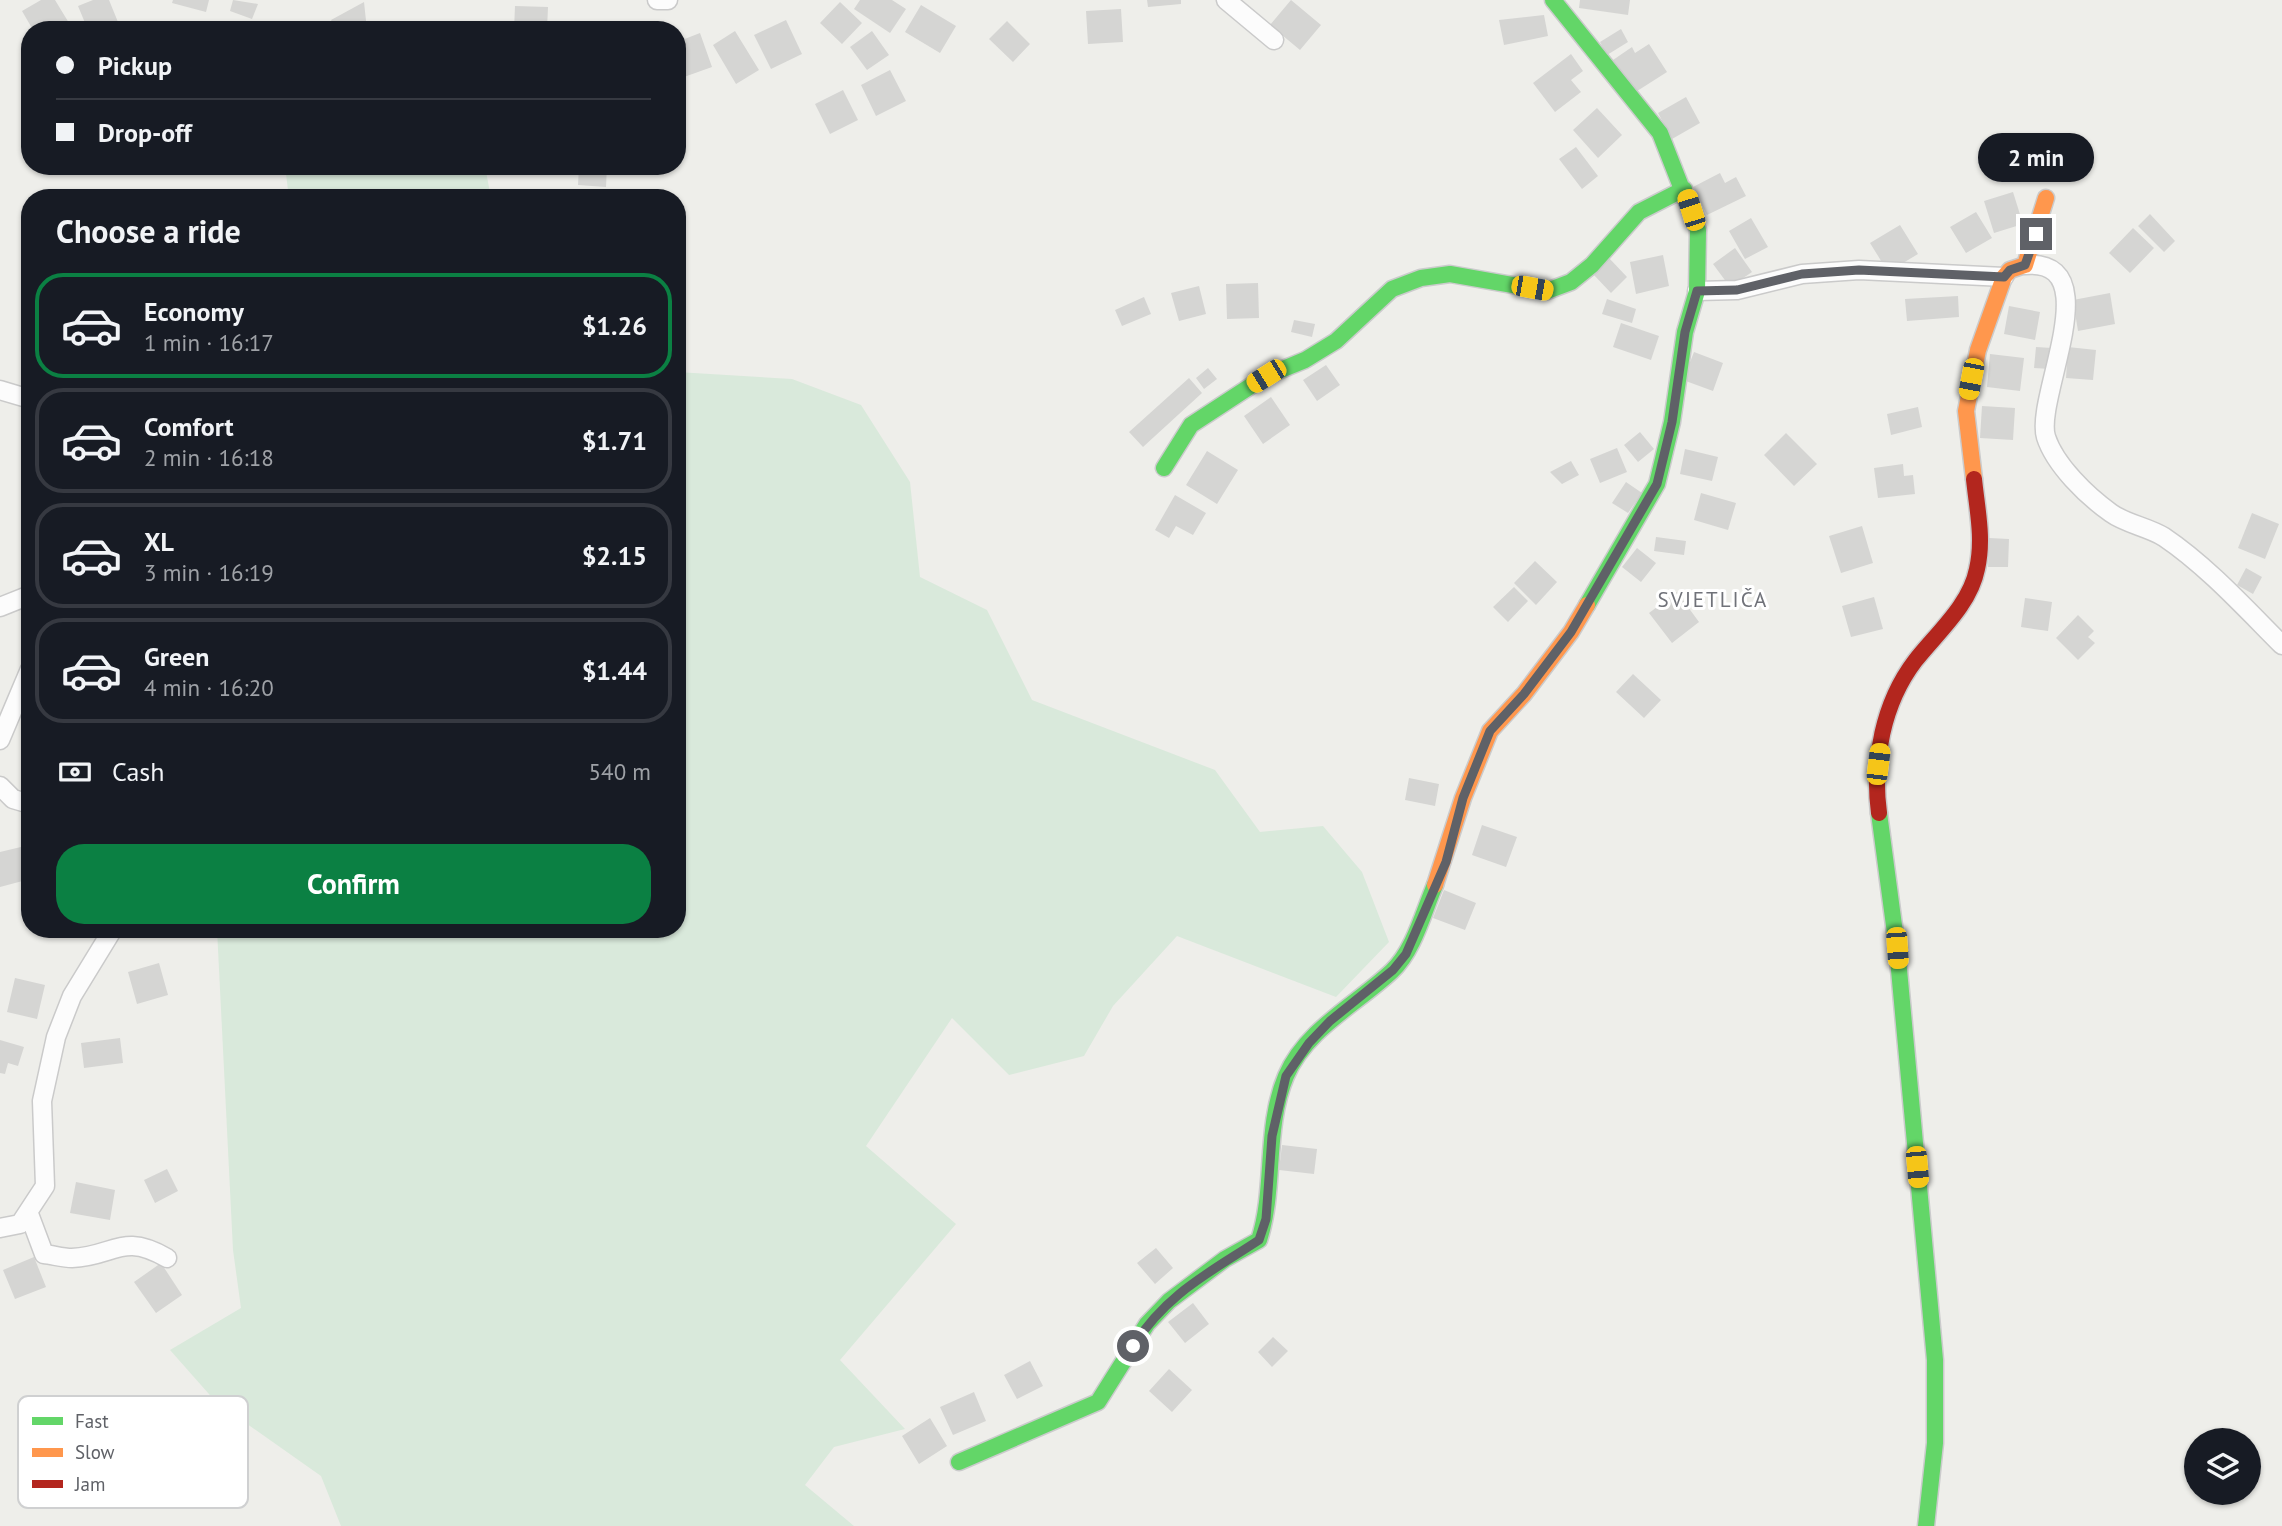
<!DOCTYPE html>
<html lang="en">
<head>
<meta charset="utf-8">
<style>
	body { margin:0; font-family:"PT Sans",sans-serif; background:#20242c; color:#f1f3f6; height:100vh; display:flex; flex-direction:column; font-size:26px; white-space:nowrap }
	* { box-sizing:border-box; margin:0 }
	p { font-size:23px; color:#9ea1a6 }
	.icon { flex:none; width:38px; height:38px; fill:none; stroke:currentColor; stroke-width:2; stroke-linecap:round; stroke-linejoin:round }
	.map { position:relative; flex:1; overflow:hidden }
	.side { position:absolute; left:21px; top:189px; width:665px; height:749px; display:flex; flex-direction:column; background:#171b24; border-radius:28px; box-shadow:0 2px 5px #0004 }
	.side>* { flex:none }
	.top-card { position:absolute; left:21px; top:21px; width:665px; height:154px; border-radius:28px; box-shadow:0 2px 5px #0004; display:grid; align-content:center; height:154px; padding:0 35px; background:#171b24 }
	.fabs { position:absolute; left:2184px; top:1428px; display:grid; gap:14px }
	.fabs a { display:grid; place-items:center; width:77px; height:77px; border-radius:50%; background:#171b24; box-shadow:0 2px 5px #0004; font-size:35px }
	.end { position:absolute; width:32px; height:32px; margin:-16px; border:9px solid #5f6167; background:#fff; box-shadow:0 0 0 4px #fff }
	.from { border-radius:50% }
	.bubble { position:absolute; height:49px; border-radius:24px; background:#171b24; box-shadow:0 2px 5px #0004; font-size:23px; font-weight:600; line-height:49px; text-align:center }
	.car { position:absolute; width:21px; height:42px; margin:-21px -10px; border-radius:9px; box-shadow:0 0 5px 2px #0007; background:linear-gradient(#f5c518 24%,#345 0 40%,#f5c518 0 76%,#345 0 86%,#f5c518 0) }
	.top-card b { display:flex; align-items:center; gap:24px; height:66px; font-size:26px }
	.top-card b+b { border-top:2px solid #363941 }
	.top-card i { width:18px; height:18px; background:#f1f3f6 }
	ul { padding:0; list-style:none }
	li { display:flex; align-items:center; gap:21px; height:105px; margin:0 14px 10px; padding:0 21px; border:4px solid #363941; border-radius:28px }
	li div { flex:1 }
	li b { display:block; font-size:26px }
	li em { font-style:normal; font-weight:600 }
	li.on { border-color:#0b8043 }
	li>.icon { width:63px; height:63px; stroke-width:1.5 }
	h2 { padding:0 35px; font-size:32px; line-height:84px }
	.pay { display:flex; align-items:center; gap:18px; height:77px; padding:0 35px; font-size:26px }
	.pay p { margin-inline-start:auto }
	.action { display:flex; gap:14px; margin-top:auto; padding:14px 35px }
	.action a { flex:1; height:80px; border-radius:28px; background:#0b8043; color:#fff; font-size:28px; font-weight:600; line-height:80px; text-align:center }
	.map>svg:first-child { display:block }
	.green { fill:#d9e9db }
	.building { fill:#d5d5d3 }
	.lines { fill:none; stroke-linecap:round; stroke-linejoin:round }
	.street-casing { stroke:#cacaca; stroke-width:21 }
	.fast-casing { stroke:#cbcbcc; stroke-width:19 }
	.slow-casing { stroke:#cbcbcc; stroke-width:19 }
	.jam-casing { stroke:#cbcbcc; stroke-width:19 }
	.street { stroke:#fcfcfc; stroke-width:18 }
	.fast { stroke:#63d668; stroke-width:16 }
	.slow { stroke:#ff974d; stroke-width:16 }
	.jam { stroke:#b3261e; stroke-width:16 }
	.route { stroke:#5f6167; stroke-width:9 }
	.labels { text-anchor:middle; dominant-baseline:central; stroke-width:6; stroke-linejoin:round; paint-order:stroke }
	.quarter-label { font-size:21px; letter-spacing:2px; fill:#707279; stroke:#fff }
	.key { fill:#fff; stroke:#cfd0d1; stroke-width:2 }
	.key-label { font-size:19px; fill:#5f6167 }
</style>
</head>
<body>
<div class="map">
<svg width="2282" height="1526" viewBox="0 0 2282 1526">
	<rect width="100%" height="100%" fill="#eeeeea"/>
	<path class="green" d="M285,166H485L491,198H289Z
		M677,372L792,379L861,405L910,482L920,577L987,610L1032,700L1215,770L1260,832L1323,826L1362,872L1389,942L1336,997L1177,936L1113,1006L1084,1056L1009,1075L952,1018L866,1146L956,1224L840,1360L905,1429L834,1447L805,1485L854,1526H341L321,1476L216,1402L170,1350L241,1308L233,1250L217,929H677Z"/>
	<path class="building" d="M41,0H55L69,23L58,30H33L22,11Z
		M93,0H109L120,27L88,30L78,6Z
		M173,0H209L206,12L172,3Z
		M233,0L258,4L252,19L230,11Z
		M860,0H892L906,9L890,33L854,9Z
		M1147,0H1181V4L1148,7Z
		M1291,0L1321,25L1300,50L1270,25Z
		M1580,0H1630L1628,15L1579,8Z
		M364,2L367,30H336L331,20Z
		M840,2L862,23L842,44L820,23Z
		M921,5L956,26L940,53L905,32Z
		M515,6L548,7L547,30H514Z
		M1121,9L1123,42L1088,44L1086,11Z
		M1544,15L1548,36L1504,45L1499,20Z
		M786,20L802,54L771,69L754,35Z
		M579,21L604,25L603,30H577Z
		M1007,21L1030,44L1013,62L989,39Z
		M1621,29L1628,42L1607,55L1600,42Z
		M735,31L759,70L736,84L713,45Z
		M872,31L889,55L867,70L850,47Z
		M700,33L712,67L684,77L677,59V42Z
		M1649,44L1667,72L1634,93L1613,60L1632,47L1635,53Z
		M1571,54L1583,71L1571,80L1581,92L1555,112L1533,83Z
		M890,70L906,101L876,116L861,85Z
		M843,90L858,120L830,134L815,104Z
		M1686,97L1700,123L1672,139L1658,113Z
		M1597,108L1622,135L1598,158L1573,130Z
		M1576,147L1598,176L1582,189L1559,159Z
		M579,166H607L606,187L578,185Z
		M1720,173L1725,183L1736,177L1746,196L1707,215L1693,187Z
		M2013,192L2023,224L1994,233L1984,201Z
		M1976,212L1992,238L1966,253L1950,227Z
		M2150,214L2175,241L2164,252L2138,226Z
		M1751,218L1768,247L1745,259L1729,231Z
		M1900,225L1918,254L1888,272L1870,243Z
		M2133,228L2154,248L2130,273L2109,253Z
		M1735,248L1752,272L1730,287L1713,264Z
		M1663,255L1669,286L1636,294L1630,262Z
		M1609,258L1627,277L1611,293L1593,274Z
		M1258,283L1259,318L1227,319L1226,284Z
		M1199,286L1206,314L1179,321L1171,293Z
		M2110,293L2115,324L2078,331L2073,300Z
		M1958,296L1959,317L1907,321L1905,299Z
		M1144,297L1151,314L1122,326L1115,310Z
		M1607,299L1636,309L1632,323L1602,314Z
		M2009,306L2040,312L2035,340L2004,334Z
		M1294,320L1315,324L1312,337L1291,332Z
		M1621,323L1659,336L1651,360L1613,347Z
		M2036,347L2052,348L2050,369L2034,368Z
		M2068,347L2096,350L2093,380L2066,378Z
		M1694,352L1723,363L1713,391L1683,380Z
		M1990,354L2024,358L2020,391L1987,387Z
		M1326,365L1340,385L1317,401L1303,380Z
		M1208,368L1217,379L1204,389L1196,378Z
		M1189,378L1202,393L1143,447L1129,432Z
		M1271,397L1290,425L1263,444L1244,416Z
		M1982,406L2015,408L2013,440L1980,438Z
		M1918,407L1922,427L1891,435L1887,414Z
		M1640,432L1654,449L1638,462L1624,445Z
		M1786,433L1817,464L1794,486L1764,455Z
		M1617,448L1627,472L1600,483L1590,459Z
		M1685,449L1718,457L1712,481L1680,474Z
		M1207,451L1238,470L1217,504L1186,485Z
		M1571,461L1579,475L1562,484L1550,472Z
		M1903,464L1904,476L1913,475L1915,494L1878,498L1874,468Z
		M1626,482L1642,493L1628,513L1612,503Z
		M1701,493L1736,503L1728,530L1694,520Z
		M1175,495L1206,513L1193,535L1176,526L1169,538L1155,530Z
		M2252,513L2279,524L2265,559L2238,548Z
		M1862,526L1873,563L1841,573L1829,536Z
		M1656,537L1686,541L1684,555L1654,551Z
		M1989,538L2009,539L2008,567H1988Z
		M1637,548L1656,563L1641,582L1622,567Z
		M1535,561L1557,582L1536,605L1514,583Z
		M2246,568L2262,577L2253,594L2237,585Z
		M1514,587L1528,601L1508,622L1493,607Z
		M1677,592L1699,622L1672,643L1649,613Z
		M1874,597L1883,629L1851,637L1842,606Z
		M2025,598L2052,602L2048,631L2021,627Z
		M2078,615L2094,631L2088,637L2095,643L2078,660L2056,638Z
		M1633,674L1661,700L1644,718L1616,692Z
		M1409,778L1439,784L1435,806L1405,800Z
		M1482,825L1517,837L1506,867L1472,855Z
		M25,846L30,879L0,887V852Z
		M1444,890L1476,903L1465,930L1433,918Z
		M159,963L168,995L137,1004L128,972Z
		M15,978L45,985L37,1019L7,1012Z
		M120,1038L123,1063L84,1068L81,1043Z
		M0,1040L24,1047L18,1066L8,1063L5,1074L0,1073Z
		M1282,1145L1317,1149L1314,1174L1279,1170Z
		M167,1169L178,1191L155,1203L144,1180Z
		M76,1182L115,1190L110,1220L70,1213Z
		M1156,1248L1173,1268L1155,1284L1137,1263Z
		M34,1257L46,1287L15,1299L3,1270Z
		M161,1263L182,1295L156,1313L134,1282Z
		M1193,1303L1209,1324L1185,1343L1168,1322Z
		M1273,1337L1288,1351L1272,1367L1258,1352Z
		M1030,1361L1043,1386L1017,1399L1004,1375Z
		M1169,1369L1192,1390L1172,1412L1149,1391Z
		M974,1392L986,1421L953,1435L940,1407Z
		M930,1418L947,1446L919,1464L902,1436Z"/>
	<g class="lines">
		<g class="street-casing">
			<path id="street" d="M657,0H668
				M1226,0L1274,40
				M2025,265C2110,258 2034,398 2046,437C2055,465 2087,496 2111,513C2126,524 2148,527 2164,537C2207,566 2245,608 2282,645
				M1697,291L1737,290L1802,274L1859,270L2004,277
				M0,390L30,399
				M0,607L30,595
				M0,740L30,669
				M0,786L13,799L30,804
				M29,1214L44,1254C53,1255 63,1258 72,1258C115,1256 122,1232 167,1258
				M0,1228L20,1224L45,1186L42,1101L56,1037L72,996L113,929"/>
		</g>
		<g class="fast-casing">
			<path id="fast" d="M1553,0L1660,133L1698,230L1697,291L1685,332L1672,422L1657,484L1587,605
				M1164,468L1191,425L1266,376L1305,360L1336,341L1392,289L1421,278L1450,274L1547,291L1571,282L1592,265L1639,212L1684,189
				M1879,813L1897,948L1935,1360V1443L1926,1526
				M959,1462L1098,1402L1147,1324L1169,1301L1225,1259L1259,1240C1276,1188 1264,1128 1286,1076C1306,1029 1357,1004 1392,971C1414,950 1423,913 1435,885"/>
		</g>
		<g class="slow-casing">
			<path id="slow" d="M1974,479L1966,411L1978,350L2004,277L2010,270L2025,265L2046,198
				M1435,885L1463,798L1490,731L1524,694L1571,632L1587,605"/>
		</g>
		<g class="jam-casing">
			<path id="jam" d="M1879,813C1872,761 1883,703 1915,661C1937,633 1970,605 1977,569C1984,539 1977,509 1974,479"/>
		</g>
		<use href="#street" class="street"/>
		<use href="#fast" class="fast"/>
		<use href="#slow" class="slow"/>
		<use href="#jam" class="jam"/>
	</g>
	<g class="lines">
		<path class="route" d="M1133,1346C1167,1293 1209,1273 1259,1240L1266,1219L1272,1136L1286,1076L1309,1043L1330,1021L1393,970L1406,954L1446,862L1463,798L1490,731L1524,694L1571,632L1657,484L1672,422L1685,332L1697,291L1737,290L1802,274L1859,270L2004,277L2010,270L2025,265L2036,234"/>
	</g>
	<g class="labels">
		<g class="quarter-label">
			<text x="1713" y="599">SVJETLIČA</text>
		</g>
	</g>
	<rect x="18" y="1396" width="230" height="112" rx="10" class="key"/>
	<rect x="32" y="1417" width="31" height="8" fill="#63d668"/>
	<rect x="32" y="1448" width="31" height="9" fill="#ff974d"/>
	<rect x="32" y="1480" width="31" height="8" fill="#b3261e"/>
	<g class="key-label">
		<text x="75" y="1428">Fast</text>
		<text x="75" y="1459">Slow</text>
		<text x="75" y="1491">Jam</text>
	</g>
</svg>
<div class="fabs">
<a><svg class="icon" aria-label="layers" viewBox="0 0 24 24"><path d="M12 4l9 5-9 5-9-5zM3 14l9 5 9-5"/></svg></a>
</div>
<i class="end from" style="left:1133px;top:1346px"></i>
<i class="end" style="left:2036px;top:234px"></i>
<div class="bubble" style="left:1978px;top:133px;width:116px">2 min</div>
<i class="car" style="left:1691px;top:210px;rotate:342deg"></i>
<i class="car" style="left:1532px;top:288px;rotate:100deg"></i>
<i class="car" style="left:1266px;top:376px;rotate:238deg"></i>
<i class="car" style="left:1971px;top:379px;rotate:191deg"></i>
<i class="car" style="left:1878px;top:764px;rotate:7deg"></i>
<i class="car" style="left:1897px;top:948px;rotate:176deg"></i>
<i class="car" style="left:1917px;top:1167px;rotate:175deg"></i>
<div class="top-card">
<b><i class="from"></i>Pickup</b>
<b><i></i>Drop-off</b>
</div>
<section class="side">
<h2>Choose a ride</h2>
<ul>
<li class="on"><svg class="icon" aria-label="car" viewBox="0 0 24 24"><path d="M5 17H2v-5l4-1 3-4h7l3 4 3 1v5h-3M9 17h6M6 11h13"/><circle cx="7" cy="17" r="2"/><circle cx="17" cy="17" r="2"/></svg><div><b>Economy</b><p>1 min · 16:17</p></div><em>$1.26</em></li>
<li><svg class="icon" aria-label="car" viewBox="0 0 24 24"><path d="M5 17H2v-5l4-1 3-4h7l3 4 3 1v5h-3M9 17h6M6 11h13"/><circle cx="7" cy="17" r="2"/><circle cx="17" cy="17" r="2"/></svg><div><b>Comfort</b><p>2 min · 16:18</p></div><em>$1.71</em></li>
<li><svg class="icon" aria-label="car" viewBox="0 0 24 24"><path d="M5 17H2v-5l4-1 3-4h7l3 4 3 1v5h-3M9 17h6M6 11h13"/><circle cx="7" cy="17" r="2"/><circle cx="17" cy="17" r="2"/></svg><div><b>XL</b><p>3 min · 16:19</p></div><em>$2.15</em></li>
<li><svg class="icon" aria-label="car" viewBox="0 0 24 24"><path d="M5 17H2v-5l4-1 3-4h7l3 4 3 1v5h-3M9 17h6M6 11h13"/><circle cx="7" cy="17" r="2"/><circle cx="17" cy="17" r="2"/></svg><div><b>Green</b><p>4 min · 16:20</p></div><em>$1.44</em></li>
</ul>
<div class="pay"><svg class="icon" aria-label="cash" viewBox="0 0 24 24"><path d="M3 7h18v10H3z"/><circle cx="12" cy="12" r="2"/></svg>Cash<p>540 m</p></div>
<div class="action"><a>Confirm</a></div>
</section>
</div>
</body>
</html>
